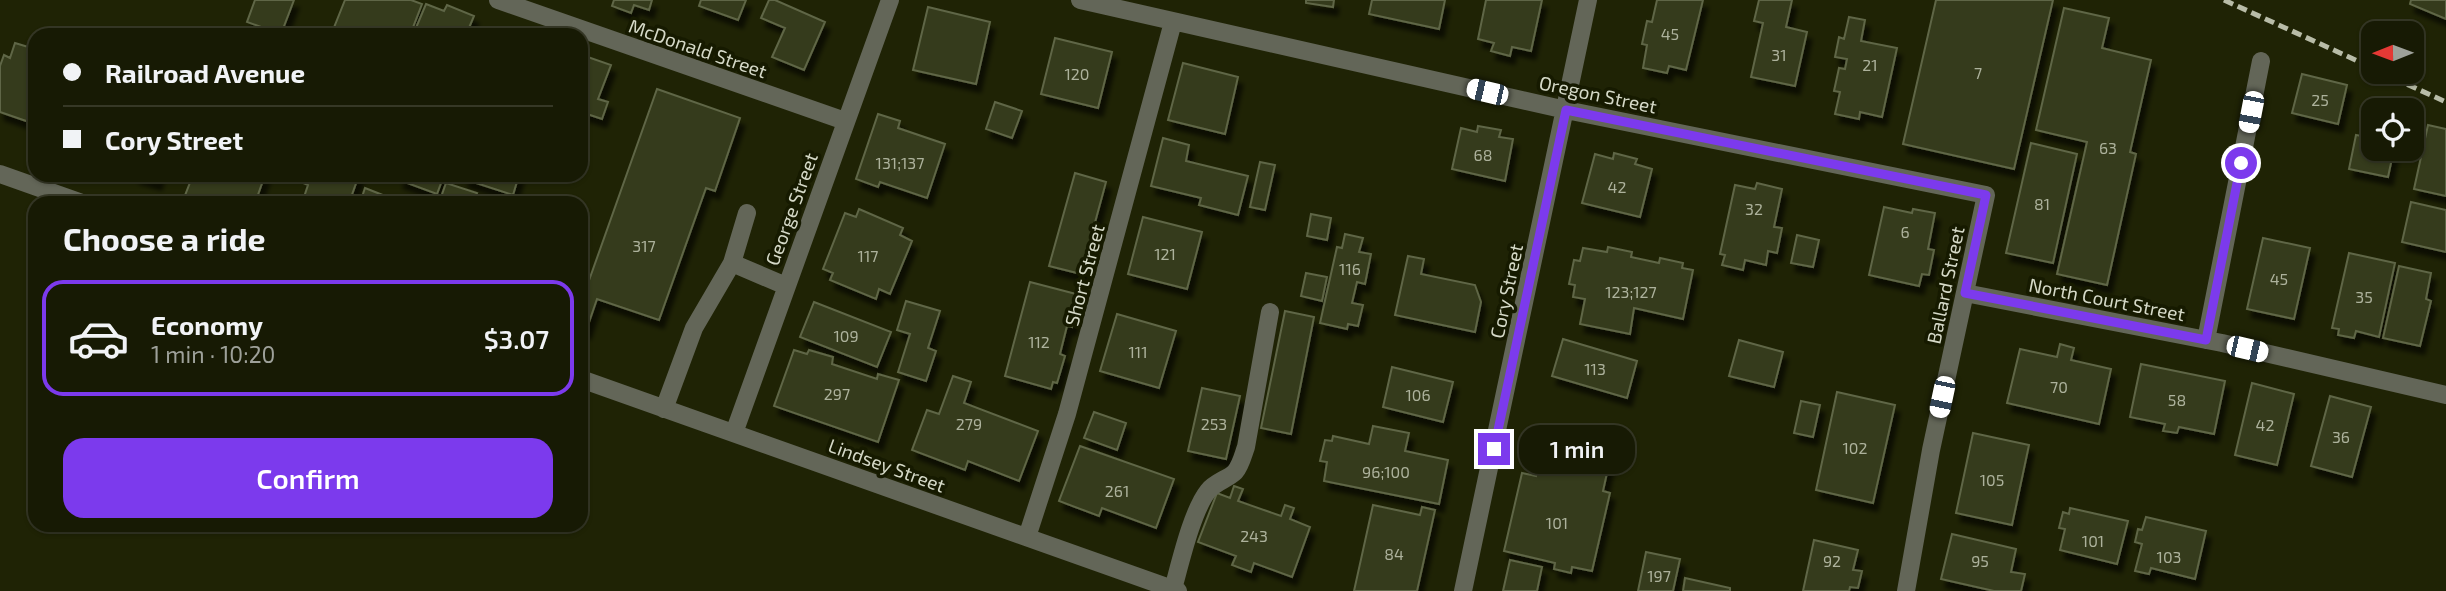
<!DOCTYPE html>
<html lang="en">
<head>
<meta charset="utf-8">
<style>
	body { margin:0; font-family:"Exo 2",sans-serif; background:#20230e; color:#f1f3f6; height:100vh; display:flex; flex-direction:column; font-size:26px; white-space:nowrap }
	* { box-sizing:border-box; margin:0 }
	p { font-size:23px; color:#9ea19a }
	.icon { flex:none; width:38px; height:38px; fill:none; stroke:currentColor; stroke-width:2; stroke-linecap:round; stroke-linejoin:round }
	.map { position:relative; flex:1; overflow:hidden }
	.panel { position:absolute; left:28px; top:196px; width:560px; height:336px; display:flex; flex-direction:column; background:#171a04; border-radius:21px; box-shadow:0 2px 5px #0004,0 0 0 2px #363826 }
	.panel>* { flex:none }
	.guide { position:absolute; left:28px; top:28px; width:560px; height:154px; border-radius:21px; box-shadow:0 2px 5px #0004,0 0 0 2px #363826; display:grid; align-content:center; height:154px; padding:0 35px; background:#171a04 }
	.needle { width:46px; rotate:269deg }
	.fabs { position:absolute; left:2361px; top:21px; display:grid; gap:14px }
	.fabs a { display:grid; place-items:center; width:63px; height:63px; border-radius:14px; background:#171a04; box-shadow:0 2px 5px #0004,0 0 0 2px #363826; font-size:35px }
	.end { position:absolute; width:32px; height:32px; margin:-16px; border:9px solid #7c3aed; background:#fff; box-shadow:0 0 0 4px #fff }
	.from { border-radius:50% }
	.bubble { position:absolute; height:49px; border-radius:21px; background:#171a04; box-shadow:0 2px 5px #0004,0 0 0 2px #363826; font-size:23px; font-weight:600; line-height:49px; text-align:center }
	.car { position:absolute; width:21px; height:42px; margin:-21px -10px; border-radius:9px; box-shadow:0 0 5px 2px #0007; background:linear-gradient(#fff 24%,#345 0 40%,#fff 0 76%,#345 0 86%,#fff 0) }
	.guide b { display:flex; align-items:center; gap:24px; height:66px; font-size:26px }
	.guide b+b { border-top:2px solid #363826 }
	.guide i { width:18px; height:18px; background:#f1f3f6 }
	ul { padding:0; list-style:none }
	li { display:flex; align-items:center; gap:21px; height:116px; margin:0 14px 10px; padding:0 21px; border:4px solid transparent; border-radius:21px }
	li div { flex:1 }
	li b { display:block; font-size:26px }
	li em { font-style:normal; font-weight:600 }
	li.current { border-color:#7c3aed }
	li>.icon { width:63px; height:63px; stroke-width:1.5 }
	h2 { padding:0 35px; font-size:32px; line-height:84px }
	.cta { display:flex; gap:14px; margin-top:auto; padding:14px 35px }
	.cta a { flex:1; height:80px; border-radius:21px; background:#7c3aed; color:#fff; font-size:28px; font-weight:600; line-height:80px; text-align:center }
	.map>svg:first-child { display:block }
	.building { fill:#353b1c; stroke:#5f6646; stroke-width:2; filter:url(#shadow) }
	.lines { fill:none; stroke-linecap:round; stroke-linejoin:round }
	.minor { stroke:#636658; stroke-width:18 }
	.rail { stroke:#b8bca8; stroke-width:5; stroke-dasharray:10 5; stroke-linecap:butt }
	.route { stroke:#7c3aed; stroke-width:9 }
	.labels { text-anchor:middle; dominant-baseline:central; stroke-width:7; stroke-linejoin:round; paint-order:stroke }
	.number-label { font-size:16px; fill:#adb29c }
	.street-label { font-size:19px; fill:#d5d9c7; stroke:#161a00 }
</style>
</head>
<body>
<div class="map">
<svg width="2446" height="591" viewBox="0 0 2446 591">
	<defs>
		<filter id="shadow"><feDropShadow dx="4.5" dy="8" stdDeviation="2" flood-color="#0009"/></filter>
	</defs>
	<rect width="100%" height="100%" fill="#1f2305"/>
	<path class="building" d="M255,0H294L281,34L247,22Z
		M345,0H411L422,4L410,35H331Z
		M614,0H652L649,10L634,5L631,13L612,6Z
		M701,0H746L738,20L699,6Z
		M769,0H775L825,22L804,70L772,57L785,28L761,18Z
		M1306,0H1334L1333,7L1306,3Z
		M1372,0H1445L1439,29L1369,14Z
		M1486,0H1542L1531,51L1512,47L1510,56L1491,51L1494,43L1478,39Z
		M1657,0H1703L1686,70L1669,66L1667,73L1643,68L1647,45L1642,44L1647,21L1652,22Z
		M1759,0H1792L1786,27L1807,32L1795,86L1751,77L1763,23L1754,21Z
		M1936,0H2053L2014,169L1903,144Z
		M2411,0H2446V19L2410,4Z
		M426,4L444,11L447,5L474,16L466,35H413Z
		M928,7L990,22L976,84L913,70Z
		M2064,8L2109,18L2102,48L2151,60L2130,152L2136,154L2107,285L2057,274L2087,142L2036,130Z
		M1849,17L1865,20L1861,41L1897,48L1882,117L1860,112L1859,119L1835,114L1840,92L1834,91L1839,68L1845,69L1847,59L1835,57L1839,37L1844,39Z
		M1055,38L1112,52L1098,108L1041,94Z
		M15,43L35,49V124L0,112V66L4,55L10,58Z
		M582,55L611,65L598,99L608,102L602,119L581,112Z
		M1183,63L1238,77L1225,134L1168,120Z
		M2302,74L2347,85L2338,124L2292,113Z
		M657,89L740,118L715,191L706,188L659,320L597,299L586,331L581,329V303Z
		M995,102L1022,111L1012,138L986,129Z
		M878,114L900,121L898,128L945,144L927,198L880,182L878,187L856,179Z
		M2428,125L2446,129V196L2414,189Z
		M1478,126L1501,130L1499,137L1513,139L1505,181L1452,169L1461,128L1477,132Z
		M2356,135L2373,138V149H2394L2388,177L2349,169Z
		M1163,138L1189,145L1186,161L1248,176L1238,215L1199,205L1201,198L1151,186Z
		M2031,143L2077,154L2053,263L2006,253Z
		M1614,153L1637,159L1635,164L1652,169L1640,217L1582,203L1595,154L1613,159Z
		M1260,162L1275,165L1265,210L1250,207Z
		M1075,173L1106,182L1081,274L1049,266Z
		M134,175H159L157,182Z
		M193,175H265L255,203H220L213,200L212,203H199L184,198Z
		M306,175H359L349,203H302L308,185L303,183Z
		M401,175H444L437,194L399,180Z
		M465,175H519L513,195L464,179Z
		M446,183L477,193L473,203H439Z
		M1757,183L1782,189L1774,227L1782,228L1777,253L1768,251L1766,265L1745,260L1743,270L1722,265L1725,255L1720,254L1735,185L1755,189Z
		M365,188L403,203H360Z
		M2411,202L2446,210V252L2402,242Z
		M1884,207L1912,213L1913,209L1935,213L1928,249L1934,250L1929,275L1922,274L1919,286L1869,275Z
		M859,209L903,228L900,235L912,241L890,294L879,289L876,299L830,280L833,273L823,269L845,213L856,217Z
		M1311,214L1331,218L1327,240L1307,236Z
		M1143,217L1202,232L1187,289L1128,274Z
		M1345,234L1363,238L1359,252L1371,254L1365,284L1357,282L1352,303L1363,305L1358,326L1348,324L1347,329L1320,323L1337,247L1342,248Z
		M1797,235L1819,240L1813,267L1791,263Z
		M2263,238L2310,248L2294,319L2247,309Z
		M1608,247L1632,252L1631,257L1659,263L1660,258L1683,263L1682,268L1693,270L1683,319L1634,308L1630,334L1580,324L1585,299L1573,297L1575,285L1569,284L1574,260L1580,261L1583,248L1607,252Z
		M2349,253L2395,263L2379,337L2356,331L2354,338L2338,335L2339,329L2332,328Z
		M1408,256L1424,259L1421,274L1475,285L1481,302L1475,332L1395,315Z
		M2399,266L2431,273L2426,299L2431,301L2420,346L2383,338Z
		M1306,273L1327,277L1322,301L1301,296Z
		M1030,282L1076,294L1073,304L1078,305L1072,327L1067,326L1060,354L1065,356L1057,383L1053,382L1051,389L1005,376Z
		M906,301L940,311L928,348L936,351L926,381L898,372L910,334L897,330Z
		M814,302L891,332L877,367L800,337Z
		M1285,311L1314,317L1291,434L1261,428Z
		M1117,314L1176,331L1159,388L1100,371Z
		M1563,339L1637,361L1627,398L1552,376Z
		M1739,340L1783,352L1774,387L1729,376Z
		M2060,344L2074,348L2071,360L2111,369L2099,424L2007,403L2020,349L2057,357Z
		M794,350L807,354L809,350L833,357L832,364L877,379L878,374L899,380L878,442L774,406Z
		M2141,364L2225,381L2214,434L2179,427L2177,433L2163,431L2165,424L2130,417Z
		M1392,367L1453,382L1443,422L1383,407Z
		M953,376L971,382L964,403L1038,431L1019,481L968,461L965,470L912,450L927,410L939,414Z
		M2252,383L2294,394L2277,465L2235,455Z
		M1202,388L1240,396L1226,459L1188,451Z
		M1837,392L1895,405L1873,503L1816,490Z
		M2330,396L2371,407L2352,477L2311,466Z
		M1801,401L1820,405L1813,437L1794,433Z
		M1094,412L1126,423L1117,450L1084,438Z
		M1373,426L1409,433L1405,451L1448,460L1439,504L1324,481L1327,462L1320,461L1325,440L1332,441L1333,436L1369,444Z
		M1546,431L1613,446L1603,491L1610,493L1592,571L1572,567L1571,573L1554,569L1555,563L1504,551L1522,473L1536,476L1541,453L1535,451L1539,435L1545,437Z
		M1973,433L2029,445L2012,525L1956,513Z
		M1080,446L1174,479L1156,528L1102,508L1099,516L1059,501Z
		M1234,486L1243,489L1238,501L1281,516L1285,505L1294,508L1290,519L1310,527L1292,577L1254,563L1251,572L1232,565L1236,556L1198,542L1217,493L1230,498Z
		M1373,505L1420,515L1422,507L1435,510L1417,591H1354Z
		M2070,508L2128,521L2117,564L2060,550L2065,529L2059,528L2063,512L2069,514Z
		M2146,517L2206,531L2195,579L2151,568L2149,574L2135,571L2142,544L2135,542L2138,529L2142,530Z
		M1952,534L2016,549L2011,572L2025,574L2021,591H1994L1941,579Z
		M1814,540L1858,550L1853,570L1862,571L1858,588L1850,587L1849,591H1803Z
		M1646,552L1680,559L1673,591H1638Z
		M1510,560L1542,567L1537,591H1503Z
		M1685,578L1730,588V591H1683Z"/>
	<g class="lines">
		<path class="minor" d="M498,0L845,121
			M1080,0L1566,110L1986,195L1931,450L1906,591
			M0,174L82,203
			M732,263L786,286
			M1965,293L2222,343L2446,395
			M2206,340L2261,61
			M581,379L1178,591
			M664,409L694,328L732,263L747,213
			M734,433L890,0
			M1027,537L1067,414L1173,22
			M1173,589C1180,564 1192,511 1208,491C1215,482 1228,479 1235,472C1241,465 1243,455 1246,447L1270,312
			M1463,591L1588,0"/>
		<path class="rail" d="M2224,0L2373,68
			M2380,72L2446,102"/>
	</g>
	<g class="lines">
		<path class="route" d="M1494,449L1566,110L1986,195L1965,293L2206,340L2241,163"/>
	</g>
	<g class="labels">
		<g class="number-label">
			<text x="1670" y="33">45</text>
			<text x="1779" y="54">31</text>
			<text x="1870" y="64">21</text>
			<text x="1978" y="72">7</text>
			<text x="1077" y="73">120</text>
			<text x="2320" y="99">25</text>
			<text x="2108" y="147">63</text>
			<text x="1483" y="154">68</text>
			<text x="900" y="162">131;137</text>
			<text x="1617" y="186">42</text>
			<text x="2042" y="203">81</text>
			<text x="1754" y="208">32</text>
			<text x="1905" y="231">6</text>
			<text x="644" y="245">317</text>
			<text x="1165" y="253">121</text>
			<text x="868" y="255">117</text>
			<text x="1350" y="268">116</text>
			<text x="2279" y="278">45</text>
			<text x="1631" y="291">123;127</text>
			<text x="2364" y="296">35</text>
			<text x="846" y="335">109</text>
			<text x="1039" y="341">112</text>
			<text x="1138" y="351">111</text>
			<text x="1595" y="368">113</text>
			<text x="2059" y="386">70</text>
			<text x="837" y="393">297</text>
			<text x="1418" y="394">106</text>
			<text x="2177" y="399">58</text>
			<text x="969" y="423">279</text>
			<text x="1214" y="423">253</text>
			<text x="2265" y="424">42</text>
			<text x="2341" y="436">36</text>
			<text x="1855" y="447">102</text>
			<text x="1386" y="471">96;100</text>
			<text x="1992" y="479">105</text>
			<text x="1117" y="490">261</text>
			<text x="1557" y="522">101</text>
			<text x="1254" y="535">243</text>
			<text x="2093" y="540">101</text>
			<text x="1394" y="553">84</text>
			<text x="2169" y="556">103</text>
			<text x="1832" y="560">92</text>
			<text x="1980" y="560">95</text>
			<text x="1659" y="575">197</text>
		</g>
		<g class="street-label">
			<text transform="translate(698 48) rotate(19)">McDonald Street</text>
			<text transform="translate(1598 94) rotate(12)">Oregon Street</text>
			<text transform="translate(791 209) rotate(-70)">George Street</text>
			<text transform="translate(1084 275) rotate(-75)">Short Street</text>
			<text transform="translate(1945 285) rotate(-78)">Ballard Street</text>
			<text transform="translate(1506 291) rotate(-78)">Cory Street</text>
			<text transform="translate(2107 299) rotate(11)">North Court Street</text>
			<text transform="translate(887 465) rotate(20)">Lindsey Street</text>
		</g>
	</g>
</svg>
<div class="fabs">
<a><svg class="needle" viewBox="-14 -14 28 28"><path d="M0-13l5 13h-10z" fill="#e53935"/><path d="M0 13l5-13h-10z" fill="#9ea19a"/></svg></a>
<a><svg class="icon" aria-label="locate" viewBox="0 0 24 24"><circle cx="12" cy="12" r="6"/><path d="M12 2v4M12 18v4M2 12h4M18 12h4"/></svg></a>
</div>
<i class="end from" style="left:2241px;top:163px"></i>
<i class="end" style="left:1494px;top:449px"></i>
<div class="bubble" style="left:1519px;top:425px;width:116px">1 min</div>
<i class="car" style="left:1487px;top:92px;rotate:283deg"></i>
<i class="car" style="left:2251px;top:112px;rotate:191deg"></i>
<i class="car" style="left:2247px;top:349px;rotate:103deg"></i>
<i class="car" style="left:1942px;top:397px;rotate:192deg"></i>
<div class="guide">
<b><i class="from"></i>Railroad Avenue</b>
<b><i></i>Cory Street</b>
</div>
<section class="panel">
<h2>Choose a ride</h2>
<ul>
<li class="current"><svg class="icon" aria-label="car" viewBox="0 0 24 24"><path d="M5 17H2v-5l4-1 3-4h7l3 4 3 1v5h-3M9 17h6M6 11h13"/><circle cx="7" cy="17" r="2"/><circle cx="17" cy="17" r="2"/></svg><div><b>Economy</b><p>1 min · 10:20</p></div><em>$3.07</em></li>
</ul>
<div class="cta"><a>Confirm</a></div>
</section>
</div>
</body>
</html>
